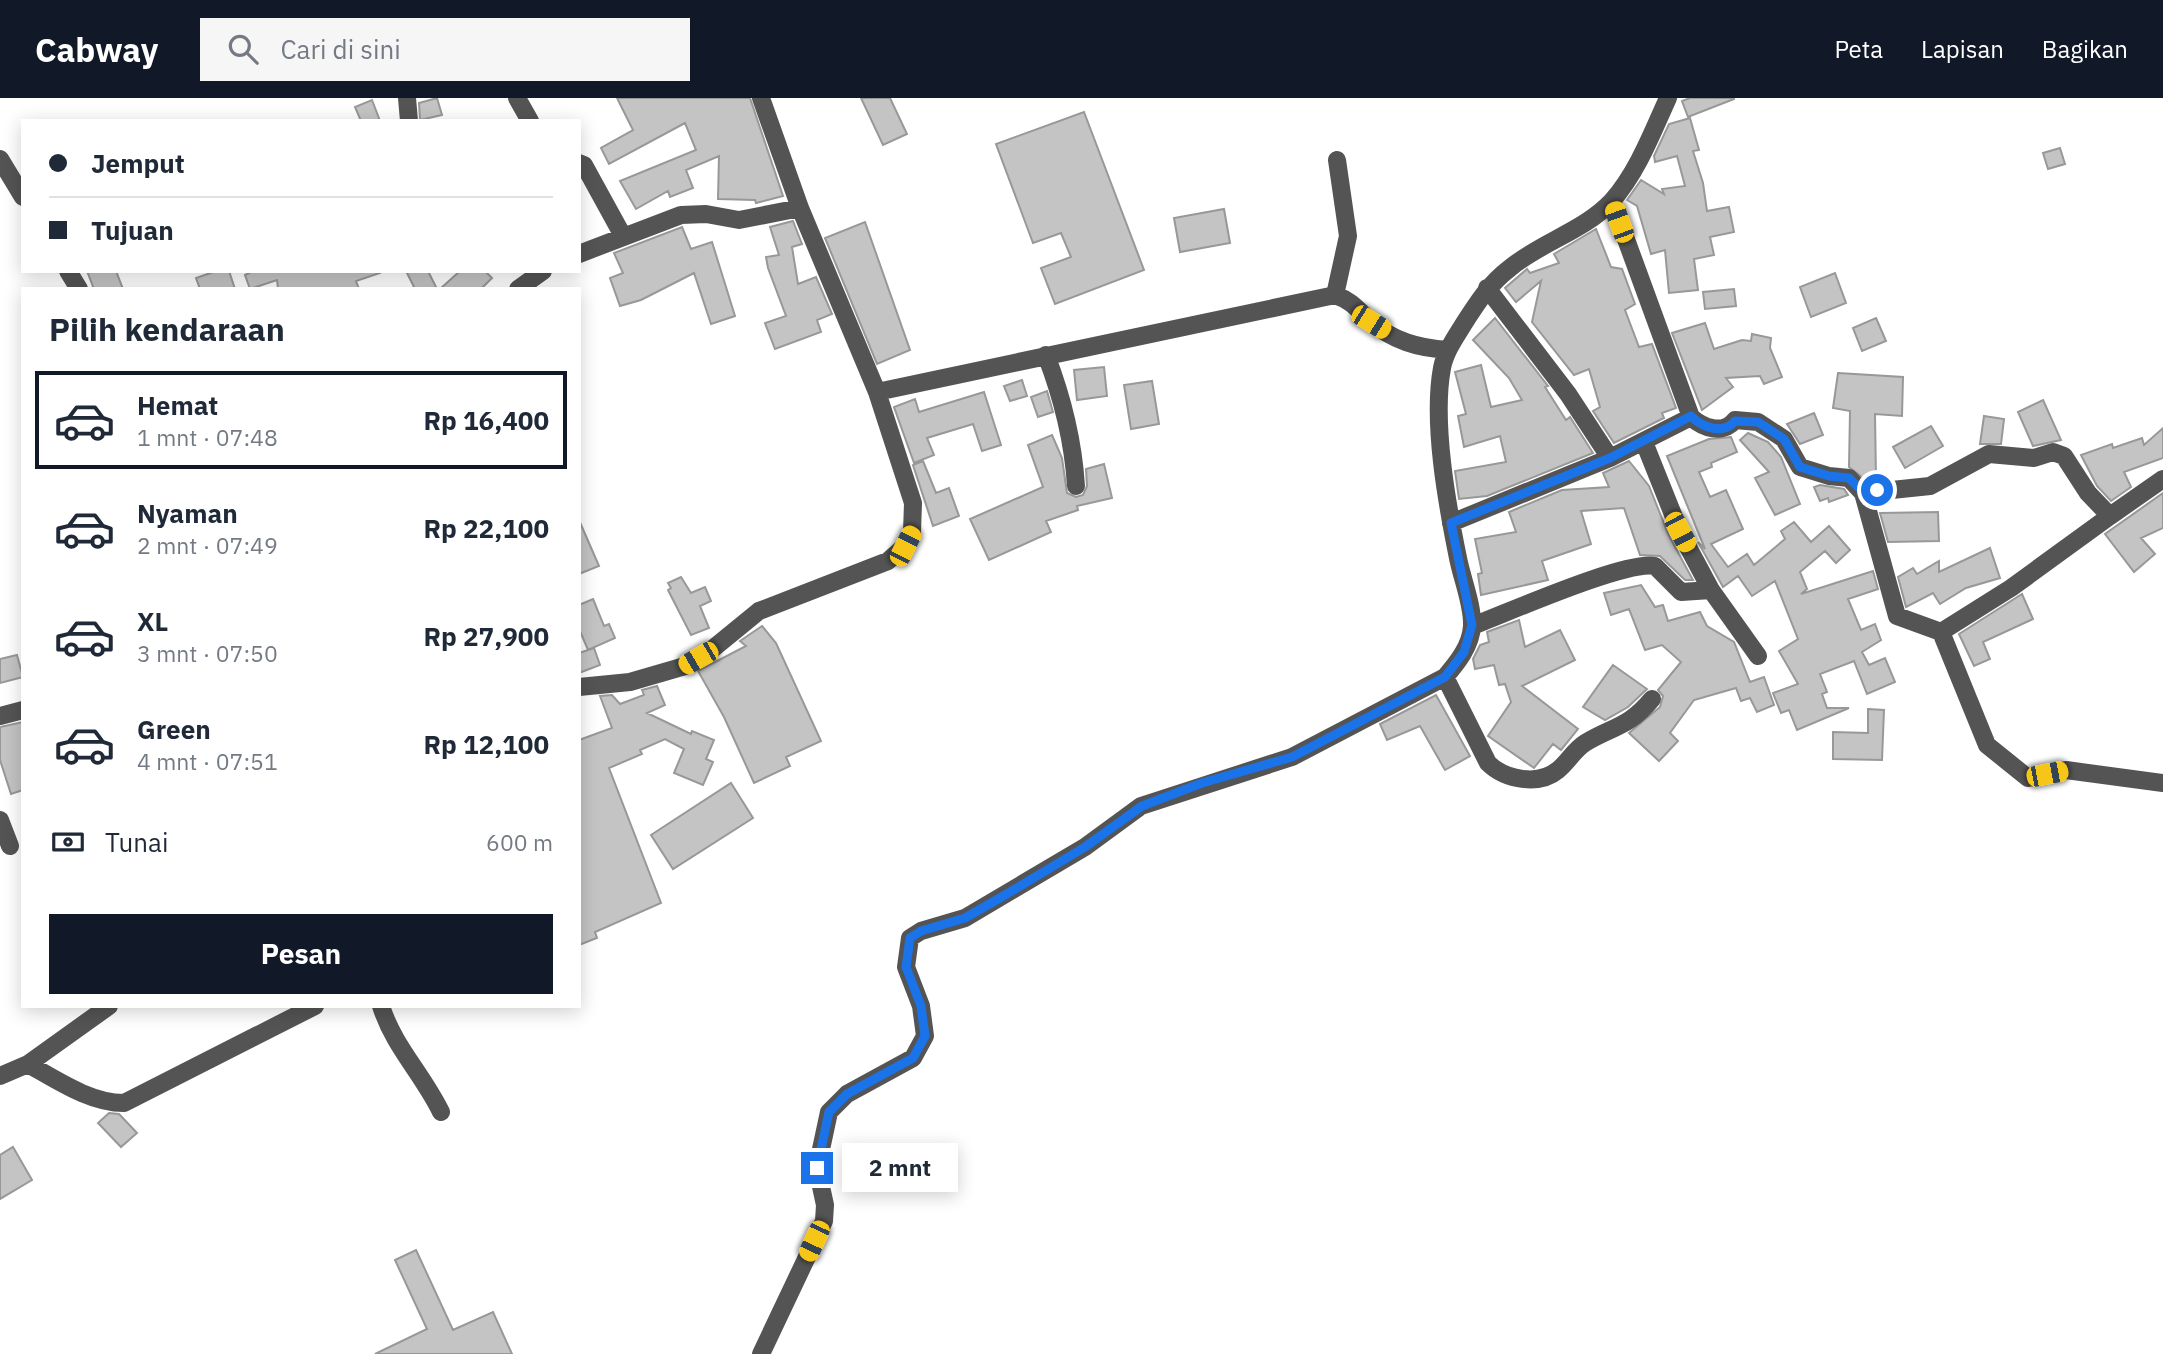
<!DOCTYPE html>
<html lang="id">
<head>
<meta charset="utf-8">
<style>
	body { margin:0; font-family:"IBM Plex Sans",sans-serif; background:#f6f6f7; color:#1f2937; height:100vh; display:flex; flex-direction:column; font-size:26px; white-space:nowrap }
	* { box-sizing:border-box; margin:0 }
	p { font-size:23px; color:#747a83 }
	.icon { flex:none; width:38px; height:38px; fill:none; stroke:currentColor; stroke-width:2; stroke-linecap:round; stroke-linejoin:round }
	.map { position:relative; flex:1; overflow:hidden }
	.side { position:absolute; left:21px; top:189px; width:560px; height:721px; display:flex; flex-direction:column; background:#fff; border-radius:0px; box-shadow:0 4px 18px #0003 }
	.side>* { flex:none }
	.banner { position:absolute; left:21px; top:21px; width:560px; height:154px; border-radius:0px; box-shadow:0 4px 18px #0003; display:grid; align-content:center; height:154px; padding:0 28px; background:#fff }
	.end { position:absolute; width:32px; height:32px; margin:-16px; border:9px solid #1a73e8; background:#fff; box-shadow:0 0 0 4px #fff }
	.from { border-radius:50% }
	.bubble { position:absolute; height:49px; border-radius:0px; background:#fff; box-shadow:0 4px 18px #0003; font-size:23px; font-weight:800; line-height:49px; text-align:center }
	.car { position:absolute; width:21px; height:42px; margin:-21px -10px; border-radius:9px; box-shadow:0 0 5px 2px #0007; background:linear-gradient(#f5c518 24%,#345 0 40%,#f5c518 0 76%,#345 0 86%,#f5c518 0) }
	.banner b { display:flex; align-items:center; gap:24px; height:66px; font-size:26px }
	.banner b+b { border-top:2px solid #e0e1e3 }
	.banner i { width:18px; height:18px; background:#1f2937 }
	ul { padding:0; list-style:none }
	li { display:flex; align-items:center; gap:21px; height:98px; margin:0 14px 10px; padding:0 14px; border:4px solid transparent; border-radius:0px }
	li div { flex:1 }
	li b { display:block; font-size:26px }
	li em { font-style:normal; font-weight:800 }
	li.active { border-color:#111827 }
	li>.icon { width:63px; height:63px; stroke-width:1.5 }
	h2 { padding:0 28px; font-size:32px; line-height:84px }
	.pay { display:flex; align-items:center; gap:18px; height:77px; padding:0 28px; font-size:26px }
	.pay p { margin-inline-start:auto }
	.button { display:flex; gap:14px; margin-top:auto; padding:14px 28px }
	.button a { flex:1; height:80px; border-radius:0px; background:#111827; color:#fff; font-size:28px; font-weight:800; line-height:80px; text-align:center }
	header { display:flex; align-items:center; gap:42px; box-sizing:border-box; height:98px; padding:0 35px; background:#111827; color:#fff }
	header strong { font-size:33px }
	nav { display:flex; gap:38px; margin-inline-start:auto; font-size:24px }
	.search { width:490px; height:63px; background:#f6f6f7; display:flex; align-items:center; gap:18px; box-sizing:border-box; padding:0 24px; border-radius:0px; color:#747a83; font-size:26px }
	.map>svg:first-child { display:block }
	.building { fill:#c4c4c4; stroke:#989898; stroke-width:2 }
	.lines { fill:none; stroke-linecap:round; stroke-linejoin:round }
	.minor { stroke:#545454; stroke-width:18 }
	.route { stroke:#1a73e8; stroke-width:9 }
</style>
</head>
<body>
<header>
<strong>Cabway</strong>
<div class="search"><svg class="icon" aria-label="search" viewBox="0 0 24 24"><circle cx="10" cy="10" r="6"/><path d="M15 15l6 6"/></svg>Cari di sini</div>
<nav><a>Peta</a><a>Lapisan</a><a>Bagikan</a></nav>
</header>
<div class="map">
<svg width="2163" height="1256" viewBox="0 0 2163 1256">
	<rect width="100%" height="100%" fill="#fff"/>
	<path class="building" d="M437,0L442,17L420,22L419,5Z
		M617,0H750L783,98L756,105L755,102L718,101L719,58L686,72L693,90L670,99L668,93L636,111L620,83L696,52L685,25L609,66L601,50L633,32Z
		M861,0H890L907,36L883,47Z
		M1690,0H1734V1L1688,19L1682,3Z
		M372,2L380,23H361L355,9Z
		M1084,14L1144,172L1055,206L1041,170L1071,159L1061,135L1033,145L996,46Z
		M1690,20L1699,52L1693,53L1703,85L1707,113L1729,109L1734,134L1710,139L1714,157L1694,161L1698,192L1669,195L1665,152L1651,156L1637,108L1627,102L1641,82L1664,96L1662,91L1685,88L1677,58L1655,64L1654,58L1669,26Z
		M2060,50L2065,66L2048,71L2043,55Z
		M1224,111L1230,145L1180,154L1174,120Z
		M793,123L802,146L792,149L798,186L816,179L832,216L817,222L821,234L775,251L765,225L786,218L768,170L766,159L779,157L770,129Z
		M865,124L910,252L877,266L825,140Z
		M682,129L691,151L712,144L735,218L711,226L694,175L641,202L620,208L610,180L623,175L614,155Z
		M1596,131L1611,169L1622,171L1635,206L1625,212L1639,249L1652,246L1676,310L1662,315L1664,320L1614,345L1593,313L1600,309L1589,271L1574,277L1532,224L1541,183L1516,204L1505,190L1527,171L1530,175L1559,165L1554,156Z
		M87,173H116L123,191H94Z
		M216,173H229L235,191H200L196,180Z
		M253,173H379L380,175L356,183L359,191H278L277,182L250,191L245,177Z
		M406,173H428L437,191H415Z
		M460,173H485L492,180L481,191H440Z
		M1835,175L1846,205L1811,219L1800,189Z
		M1734,191L1736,208L1705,211L1703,194Z
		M1495,220L1548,288L1545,289L1566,322L1570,319L1593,355L1487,398L1459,401L1455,373L1506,364L1500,338L1464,349L1458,318L1466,316L1455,274L1481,267L1491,309L1522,302L1509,280L1473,242Z
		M1876,220L1886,243L1862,253L1853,230Z
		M1705,225L1714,251L1742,242L1751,243L1752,236L1771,240L1770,250L1782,279L1764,286L1760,278L1726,280L1733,289L1702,312L1672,235Z
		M1104,269L1107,298L1077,302L1074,272Z
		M1838,275L1903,279L1902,318L1875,316L1876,382L1867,383L1849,369L1850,313L1833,310Z
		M1022,282L1027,298L1010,303L1004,288Z
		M1152,283L1159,326L1131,331L1124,287Z
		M1047,293L1053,314L1038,319L1031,299Z
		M984,294L1001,347L982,353L973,326L927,340L934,357L914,365L894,309L915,301L919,314Z
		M2043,302L2061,342L2033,348L2018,314Z
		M1814,315L1823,337L1800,346L1787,326Z
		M1984,318L2004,321L2001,346H1980Z
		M1931,328L1943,348L1905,370L1893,349Z
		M2163,330V360L2124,374L2131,389L2111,403L2097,388L2081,357L2112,346L2113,350L2142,340L2144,347Z
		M1748,335L1768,344L1781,359L1800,406L1775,417L1755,380L1769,374L1740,342Z
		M1052,337L1062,360L1067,395L1076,399L1083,397L1087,388L1086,371L1104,366L1112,400L1077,408L1078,412L1046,423L1051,434L989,462L970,421L1043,389L1028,347Z
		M1731,339L1737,354L1711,365L1712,369L1699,374L1710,399L1726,392L1743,431L1711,446L1728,469L1747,456L1754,467L1785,441L1781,433L1794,424L1811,444L1829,428L1850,452L1836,465L1825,453L1800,474L1807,491L1801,496L1873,473L1878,491L1848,501L1861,532L1875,526L1881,542L1862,554L1869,567L1885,560L1895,584L1867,596L1854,563L1820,576L1827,594L1822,596L1827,610H1849L1797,632L1789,612L1781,615L1773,595L1798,586L1779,553L1798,541L1775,483L1752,498L1738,478L1723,489L1698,444L1705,451L1667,358L1709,341Z
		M923,363L936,395L949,390L959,418L933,428L913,367Z
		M1629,363L1649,388L1669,438L1693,482H1685L1660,458L1640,457L1624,410L1581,413L1591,446L1542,463L1548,482L1481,497L1478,476L1482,475L1475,441L1516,434L1509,414L1562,392L1609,389L1603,375Z
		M1820,387L1844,391L1848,397L1829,404L1828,400L1820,403L1814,389Z
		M2163,395V430L2141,440L2155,456L2134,474L2105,436Z
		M1938,414L1939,443L1888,444L1880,415Z
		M579,422L599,468L579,476Z
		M1990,450L2000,480L1966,490L1940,506L1933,495L1906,509L1898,479L1913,470L1917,476L1939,463V474Z
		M681,479L691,495L705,489L711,503L700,508L709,530L691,537L668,492L671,490L668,485Z
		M1641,487L1655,509L1663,507L1668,523L1700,514L1707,528L1734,544L1750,584L1764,579L1774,607L1757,614L1750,600L1741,603L1736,590L1694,602L1670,635L1678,643L1659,663L1629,635L1660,609L1663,598L1658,592L1681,564L1662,547L1645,552L1629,511L1611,517L1604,495Z
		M2022,496L2033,521L1983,544L1990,561L1974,568L1959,536Z
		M593,501L604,528L609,526L615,540L588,552L579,531V507Z
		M1519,522L1525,549L1560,532L1575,562L1522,588L1578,631L1561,652L1553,646L1534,670L1488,638L1511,604L1505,586L1499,587L1494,567L1475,571L1473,561L1480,547L1489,544L1487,534Z
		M762,528L776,545L821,643L786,659L790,668L754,685L724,619L698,573L746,548L740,543Z
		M594,550L600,567L579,575V555Z
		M17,557L23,579L0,585V561Z
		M1613,567L1647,591L1628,609L1605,622L1583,609Z
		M657,588L665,607L647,615L691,636L692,633L714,642L706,661L713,664L703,687L674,675L684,651L665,641L640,652L642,656L609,670L661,805L595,834L597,840L579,847V642L612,630L600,598L612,597L620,606L644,597L642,592Z
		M1436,597L1470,658L1445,672L1420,628L1387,642L1380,626Z
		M1868,611L1884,612L1882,662L1833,661V634L1868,635Z
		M23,624V692L11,696L0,662V629Z
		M731,685L753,720L673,771L651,737Z
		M109,1015L119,1016L137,1035L121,1049L98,1025Z
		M13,1049L32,1082L0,1101V1057Z
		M416,1152L453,1232L493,1214L512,1256H375L427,1231L395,1162Z"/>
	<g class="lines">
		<path class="minor" d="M407,0L409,23
			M517,0L530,23
			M0,61L23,99
			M579,65L584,67L623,138
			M1612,103L1691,319
			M579,156L681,117L706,116L739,122L800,110
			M68,173L79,191
			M1487,190L1568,296L1610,360
			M518,191L543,173
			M1335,197L1348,138L1337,62
			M1046,257C1063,301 1073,341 1076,388
			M877,294L1335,197C1352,203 1357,211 1370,223C1393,243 1418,250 1448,252
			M1644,344L1680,434L1711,492
			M1863,395L1897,518L1941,534L1987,647L2028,680L2066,672L2163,685
			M1451,425L1610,360L1691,319C1703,330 1723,337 1735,322L1758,324L1784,341L1800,369L1829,378L1849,380L1863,395L1930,388L1989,356L2034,360L2053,354L2064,358L2088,395L2110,418L2163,381
			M1472,528C1507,515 1626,462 1655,468L1681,494L1711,492L1758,558
			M1941,534L2011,490L2110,418
			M1445,579L1488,665C1505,682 1539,688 1558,672C1568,664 1574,652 1585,645C1613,628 1628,630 1652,601
			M579,589L630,584L685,568L710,553L759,513L888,463L905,448L912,434L913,405L877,294L800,110L761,0
			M0,618L23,612
			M0,722L10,748
			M381,908C394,949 422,975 441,1014
			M28,966C57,982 90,1005 124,1005L315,908
			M0,978L28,966L109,908
			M761,1256L824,1123L825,1107L817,1070L829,1014L847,996L913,960L925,938L921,908L906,869L910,840L921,833L965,820L1085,749L1141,708L1292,659L1445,579C1457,565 1471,548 1472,528C1473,507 1462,481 1458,460C1447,406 1432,324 1442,270C1445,254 1455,240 1463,227C1477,205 1489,186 1510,170C1541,144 1584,133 1612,103C1638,73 1652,35 1668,0"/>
	</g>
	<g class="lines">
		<path class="route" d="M817,1070L829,1014L847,996L913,960L925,938L921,908L906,869L910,840L921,833L965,820L1005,797L1085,749L1142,708L1202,685L1292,659L1445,579L1464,554L1472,527L1451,425L1610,360L1691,318C1703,330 1723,337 1735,323L1758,324L1784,341L1800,369L1829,378L1849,380L1863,394L1877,392"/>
	</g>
</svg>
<i class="end from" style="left:1877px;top:392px"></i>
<i class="end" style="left:817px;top:1070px"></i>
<div class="bubble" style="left:842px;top:1045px;width:116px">2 mnt</div>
<i class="car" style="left:1619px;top:124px;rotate:340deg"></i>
<i class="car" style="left:1371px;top:224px;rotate:122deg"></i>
<i class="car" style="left:1680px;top:434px;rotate:152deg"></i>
<i class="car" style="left:905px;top:448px;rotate:27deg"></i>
<i class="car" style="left:698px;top:560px;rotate:240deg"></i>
<i class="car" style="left:2047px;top:676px;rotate:79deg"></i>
<i class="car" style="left:814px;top:1143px;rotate:205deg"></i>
<div class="banner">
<b><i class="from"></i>Jemput</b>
<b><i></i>Tujuan</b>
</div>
<section class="side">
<h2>Pilih kendaraan</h2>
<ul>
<li class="active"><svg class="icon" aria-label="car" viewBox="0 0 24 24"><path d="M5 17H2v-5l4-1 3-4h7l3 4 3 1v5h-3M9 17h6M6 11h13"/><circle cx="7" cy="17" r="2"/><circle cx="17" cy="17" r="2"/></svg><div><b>Hemat</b><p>1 mnt · 07:48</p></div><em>Rp 16,400</em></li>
<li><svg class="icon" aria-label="car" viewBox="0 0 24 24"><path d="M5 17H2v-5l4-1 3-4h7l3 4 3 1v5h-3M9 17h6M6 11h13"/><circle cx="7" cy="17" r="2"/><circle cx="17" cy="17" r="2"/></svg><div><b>Nyaman</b><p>2 mnt · 07:49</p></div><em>Rp 22,100</em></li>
<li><svg class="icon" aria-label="car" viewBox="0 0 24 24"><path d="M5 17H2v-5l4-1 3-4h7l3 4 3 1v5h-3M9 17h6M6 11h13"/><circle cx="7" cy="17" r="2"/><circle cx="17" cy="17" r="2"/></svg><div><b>XL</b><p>3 mnt · 07:50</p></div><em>Rp 27,900</em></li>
<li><svg class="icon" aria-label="car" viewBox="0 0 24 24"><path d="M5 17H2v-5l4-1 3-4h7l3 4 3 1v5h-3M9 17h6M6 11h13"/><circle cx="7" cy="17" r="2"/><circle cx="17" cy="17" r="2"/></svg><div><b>Green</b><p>4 mnt · 07:51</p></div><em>Rp 12,100</em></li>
</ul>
<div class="pay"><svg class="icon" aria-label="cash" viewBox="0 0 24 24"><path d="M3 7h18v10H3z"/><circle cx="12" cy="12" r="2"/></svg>Tunai<p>600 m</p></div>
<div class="button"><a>Pesan</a></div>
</section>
</div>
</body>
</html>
